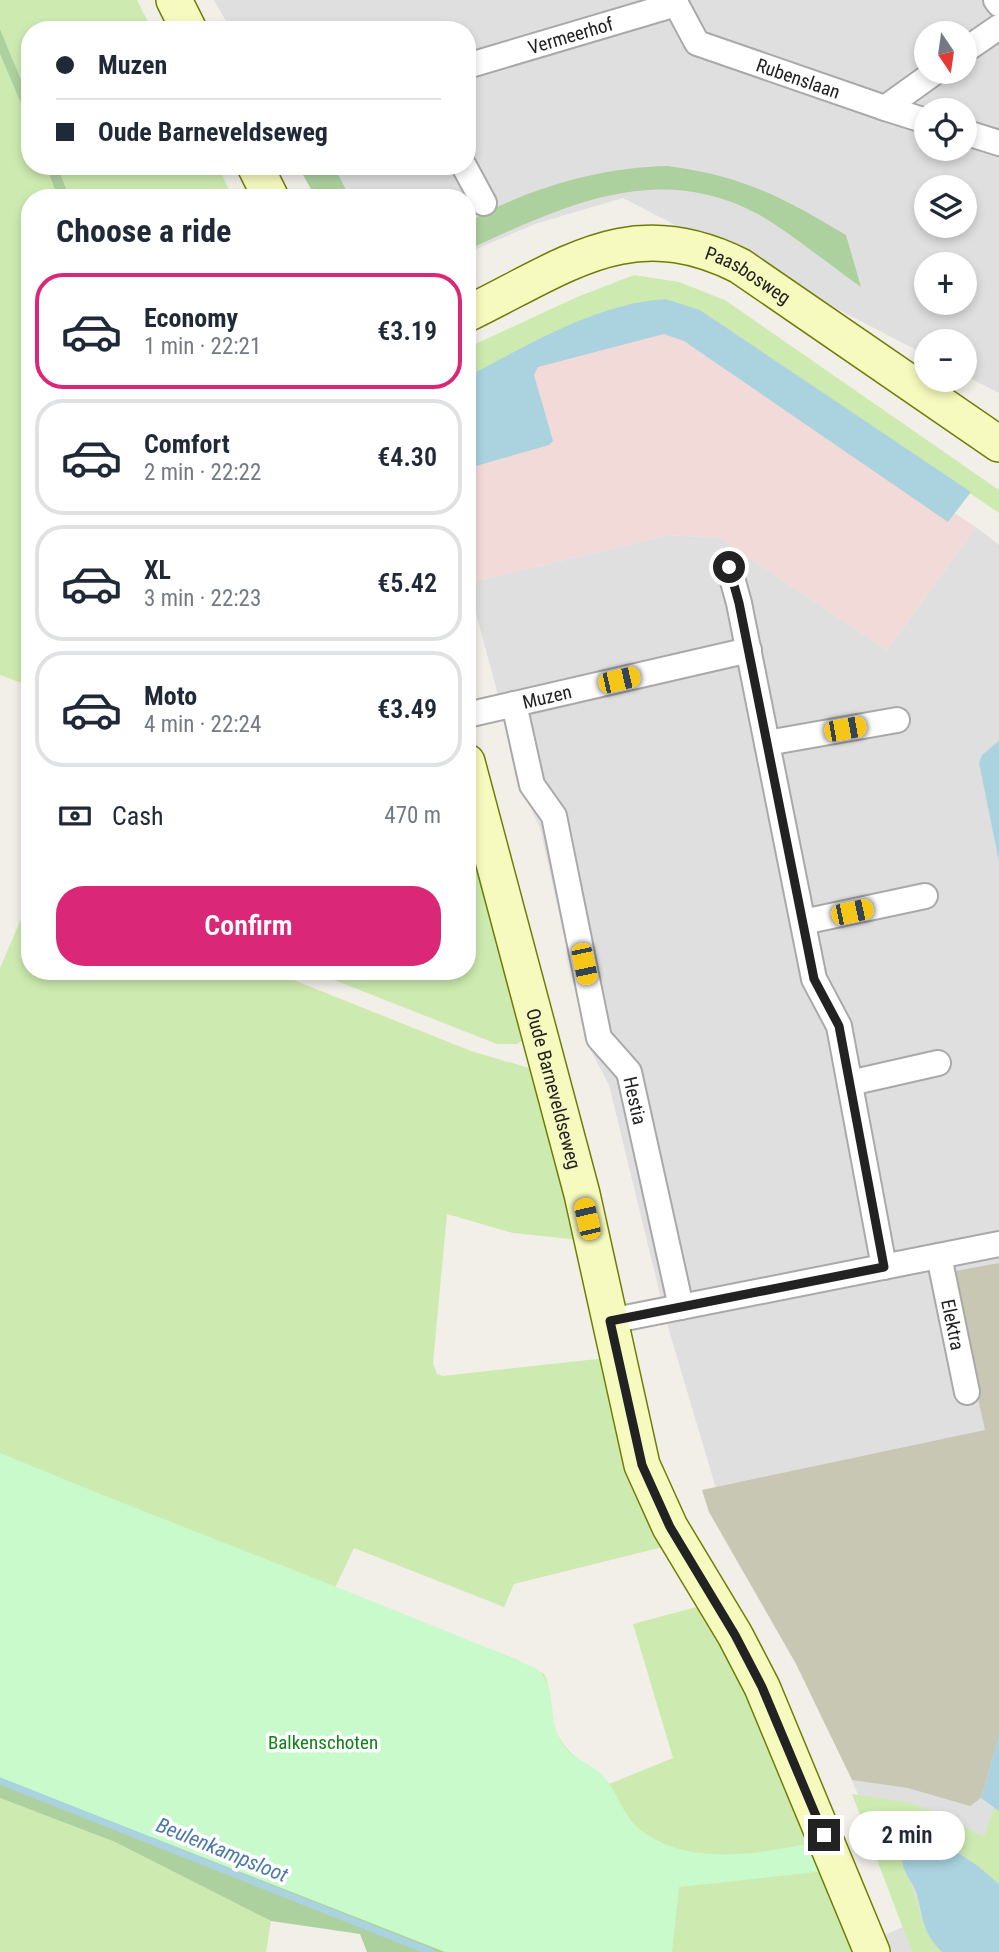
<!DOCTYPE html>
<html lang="en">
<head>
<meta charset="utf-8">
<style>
	body { margin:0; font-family:"Roboto Condensed",sans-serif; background:#f2f2f3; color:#1f2937; height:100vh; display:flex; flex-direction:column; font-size:26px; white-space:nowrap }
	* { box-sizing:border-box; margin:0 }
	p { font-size:23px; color:#747a83 }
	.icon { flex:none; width:38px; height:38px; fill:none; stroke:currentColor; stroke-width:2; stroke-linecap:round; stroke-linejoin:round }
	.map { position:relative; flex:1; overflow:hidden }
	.drawer { position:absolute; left:21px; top:189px; width:455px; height:791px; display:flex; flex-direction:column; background:#fff; border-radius:28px; box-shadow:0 4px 10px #0003 }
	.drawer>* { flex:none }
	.banner { position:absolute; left:21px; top:21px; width:455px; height:154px; border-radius:28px; box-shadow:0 4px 10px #0003; display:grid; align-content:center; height:154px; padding:0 35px; background:#fff }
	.needle { width:46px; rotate:167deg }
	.controls { position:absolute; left:914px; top:21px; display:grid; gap:14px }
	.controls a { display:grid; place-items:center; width:63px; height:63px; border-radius:50%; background:#fff; box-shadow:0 4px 10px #0003; font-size:35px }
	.end { position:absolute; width:32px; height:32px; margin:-16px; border:9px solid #222; background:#fff; box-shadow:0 0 0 4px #fff }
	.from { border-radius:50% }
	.bubble { position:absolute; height:49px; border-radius:24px; background:#fff; box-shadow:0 4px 10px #0003; font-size:23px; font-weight:600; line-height:49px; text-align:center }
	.car { position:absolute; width:21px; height:42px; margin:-21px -10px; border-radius:9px; box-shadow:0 0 5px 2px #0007; background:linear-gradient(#f5c518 24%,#345 0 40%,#f5c518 0 76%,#345 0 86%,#f5c518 0) }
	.banner b { display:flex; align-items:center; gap:24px; height:66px; font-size:26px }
	.banner b+b { border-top:2px solid #e0e1e3 }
	.banner i { width:18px; height:18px; background:#1f2937 }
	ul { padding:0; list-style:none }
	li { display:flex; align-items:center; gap:21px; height:116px; margin:0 14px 10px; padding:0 21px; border:4px solid #e0e1e3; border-radius:28px }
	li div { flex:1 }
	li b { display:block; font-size:26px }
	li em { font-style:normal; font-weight:600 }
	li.selected { border-color:#db2777 }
	li>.icon { width:63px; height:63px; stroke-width:1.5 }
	h2 { padding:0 35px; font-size:32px; line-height:84px }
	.pay { display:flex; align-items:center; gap:18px; height:77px; padding:0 35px; font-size:26px }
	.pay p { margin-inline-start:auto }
	.action { display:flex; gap:14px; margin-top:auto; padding:14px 35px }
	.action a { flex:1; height:80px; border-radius:28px; background:#db2777; color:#fff; font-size:28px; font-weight:600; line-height:80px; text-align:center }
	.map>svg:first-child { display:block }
	.residential { fill:#e0dfdf; fill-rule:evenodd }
	.commercial { fill:#f2dad9 }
	.construction { fill:#c7c7b4 }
	.grass { fill:#cdebb0 }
	.forest { fill:#add19e }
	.park { fill:#c8facc }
	.water { fill:#aad3df }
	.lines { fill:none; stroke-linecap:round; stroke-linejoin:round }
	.stream { stroke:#aad3df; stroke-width:7 }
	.street-casing { stroke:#a9a9a9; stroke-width:28 }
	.secondary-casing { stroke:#707d05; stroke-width:38 }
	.street { stroke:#fff; stroke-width:24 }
	.secondary { stroke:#f7fabf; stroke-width:35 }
	.route { stroke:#222; stroke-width:9 }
	.labels { text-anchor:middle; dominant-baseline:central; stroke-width:7; stroke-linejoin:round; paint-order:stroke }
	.street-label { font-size:19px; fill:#222; stroke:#fff }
	.park-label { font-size:19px; fill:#0c8416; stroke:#fff }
	.water-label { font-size:21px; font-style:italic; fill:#4a7aab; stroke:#fff }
</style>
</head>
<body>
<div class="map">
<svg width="999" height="1952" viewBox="0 0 999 1952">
	<rect width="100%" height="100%" fill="#f2efe9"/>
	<path class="residential" d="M214,0H999V393L964,375V341H926V355L623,198L535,224L467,253V198H323L306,166H467V30H231ZM926,33H964V72H926ZM926,110H964V149H926ZM926,187H964V226H926ZM926,264H964V303H926Z
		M976,527L999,545V1952H846L912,1923L790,1633L723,1512L668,1327L609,1085L589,1047L540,828L525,796L468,583L669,535L720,538L887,650Z"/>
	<path class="commercial" d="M672,330L976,527L887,650L720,538L669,535L468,583L467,463L529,371L545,359Z"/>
	<path class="construction" d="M999,1263V1736L981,1798L970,1806L908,1788L852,1780L796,1664L709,1512L702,1490L985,1430L950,1272Z"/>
	<path class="grass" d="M0,0H137L152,30H30V101L0,29Z
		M0,54L30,125V166H46L58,198H30V686L0,675Z
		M57,166H218L233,198H70Z
		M634,275L679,282L725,300L999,490V513L700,310L467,377V348L577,297Z
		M467,795L526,1038L517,1044H497L311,971H467Z
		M30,898V971H271L471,1051L536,1070L581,1240L513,1233L447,1214L433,1363L437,1374L443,1376L606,1358L671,1545L514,1584L504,1607L354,1548L335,1588L515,1659L544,1674C554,1694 548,1721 560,1739C572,1759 594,1768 609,1784L673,1758L633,1624L704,1605L751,1700L860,1952H452L0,1774V968Z
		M852,1794L907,1802L939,1813L984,1837L994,1807L999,1811V1884L978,1866L939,1840L904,1870C921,1898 918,1928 942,1952H912Z
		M0,1798L115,1842L271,1921L266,1952H0Z"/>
	<path class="forest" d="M0,29L30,101V125L0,54Z
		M46,166H57L70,198H58Z
		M298,166H334L350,198H316Z
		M667,166C743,176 780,196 846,235L861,287C828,264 790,232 756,213C655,160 562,207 467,250V223C525,189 600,167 667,166Z
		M0,1774L452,1952H367L360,1934L271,1921L115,1842L0,1798Z"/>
	<path class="park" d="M0,1453C178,1527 359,1593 537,1669C558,1689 547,1720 562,1743C572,1760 592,1763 604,1777C617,1791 622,1813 636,1826C684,1868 756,1854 812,1843L825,1871L679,1887L672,1952H445L0,1778Z"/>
	<path class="water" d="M665,299L700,310L971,492L948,522L684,341L664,334L538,367L534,375L553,441L549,445L469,468L467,377C528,345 595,304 665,299Z
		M999,741V861L979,763L982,755Z
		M999,1736V1811L981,1798Z
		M939,1840L978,1866L999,1884V1952H942C921,1931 924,1918 916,1892C912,1880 900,1870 903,1857Z"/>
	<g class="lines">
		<path class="stream" d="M0,1781L431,1952"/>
		<g class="street-casing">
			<g id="street">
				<path id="s1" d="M674,0L697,43L885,108L935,72"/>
				<path d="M996,0L999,4"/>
				<path d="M964,51L999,27"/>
				<path id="s2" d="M467,66L676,4"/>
				<path d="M885,108L926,121"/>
				<path d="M964,132L999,143"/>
				<path d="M464,166L484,203"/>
				<path d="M729,567L739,603L814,979L839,1026L884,1267"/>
				<path id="s3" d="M514,704L532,785L554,816L599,1038L629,1072L681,1307"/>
				<path id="s4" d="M467,715L749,650"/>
				<path d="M767,743L897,720"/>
				<path d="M803,922L925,896"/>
				<path d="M850,1083L938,1063"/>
				<path id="s5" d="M939,1256L967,1392"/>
				<path d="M610,1321L999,1244"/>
			</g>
		</g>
		<g class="secondary-casing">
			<g id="secondary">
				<path d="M174,0L189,30"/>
				<path d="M255,166L271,198"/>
				<path id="s6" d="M467,314C566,266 631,211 740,266L999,444"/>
				<path id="s7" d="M467,762L582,1194L642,1465L670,1527L735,1635L762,1687L872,1952"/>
			</g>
		</g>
		<use href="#street" class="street"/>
		<use href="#secondary" class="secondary"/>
	</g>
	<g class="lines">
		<path class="route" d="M729,567L739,603L814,979L839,1026L884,1267L610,1321L642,1465L670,1527L735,1635L762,1687L824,1835"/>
	</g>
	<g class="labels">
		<g class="street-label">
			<text stroke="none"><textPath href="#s2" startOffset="108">Vermeerhof</textPath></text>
			<text stroke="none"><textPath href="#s1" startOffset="156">Rubenslaan</textPath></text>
			<text stroke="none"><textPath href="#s6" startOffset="303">Paasbosweg</textPath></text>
			<text stroke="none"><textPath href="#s4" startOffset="82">Muzen</textPath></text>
			<text stroke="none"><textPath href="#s7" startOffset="338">Oude Barneveldseweg</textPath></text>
			<text stroke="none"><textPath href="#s3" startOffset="422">Hestia</textPath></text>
			<text stroke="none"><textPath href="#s5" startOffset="70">Elektra</textPath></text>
		</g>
		<g class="park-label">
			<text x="323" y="1742">Balkenschoten</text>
		</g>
		<g class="water-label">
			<text transform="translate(222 1850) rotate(22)">Beulenkampsloot</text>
		</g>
	</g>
</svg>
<div class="controls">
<a><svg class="needle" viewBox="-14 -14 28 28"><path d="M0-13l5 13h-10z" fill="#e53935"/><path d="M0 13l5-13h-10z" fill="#747a83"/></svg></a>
<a><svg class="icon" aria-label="locate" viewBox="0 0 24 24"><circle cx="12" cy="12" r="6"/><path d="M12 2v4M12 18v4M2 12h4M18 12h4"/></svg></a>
<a><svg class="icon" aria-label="layers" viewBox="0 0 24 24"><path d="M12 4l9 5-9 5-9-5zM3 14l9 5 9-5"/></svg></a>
<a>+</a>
<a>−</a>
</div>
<i class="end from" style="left:729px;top:567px"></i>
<i class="end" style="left:824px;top:1835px"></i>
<div class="bubble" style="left:849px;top:1811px;width:116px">2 min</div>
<i class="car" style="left:619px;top:680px;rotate:77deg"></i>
<i class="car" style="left:845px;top:729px;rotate:80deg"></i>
<i class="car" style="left:852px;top:912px;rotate:78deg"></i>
<i class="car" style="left:584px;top:964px;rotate:168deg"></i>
<i class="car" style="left:587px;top:1219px;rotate:347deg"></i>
<div class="banner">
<b><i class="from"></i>Muzen</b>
<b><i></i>Oude Barneveldseweg</b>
</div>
<section class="drawer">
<h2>Choose a ride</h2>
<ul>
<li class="selected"><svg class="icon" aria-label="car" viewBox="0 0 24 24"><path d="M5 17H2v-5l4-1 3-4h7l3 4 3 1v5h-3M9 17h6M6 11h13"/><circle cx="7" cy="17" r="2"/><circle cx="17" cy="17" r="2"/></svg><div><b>Economy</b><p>1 min · 22:21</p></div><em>€3.19</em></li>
<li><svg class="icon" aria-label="car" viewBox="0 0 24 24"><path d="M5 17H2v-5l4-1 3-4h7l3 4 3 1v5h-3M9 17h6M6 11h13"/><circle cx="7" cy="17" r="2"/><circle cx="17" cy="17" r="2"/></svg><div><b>Comfort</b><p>2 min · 22:22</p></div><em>€4.30</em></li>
<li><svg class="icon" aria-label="car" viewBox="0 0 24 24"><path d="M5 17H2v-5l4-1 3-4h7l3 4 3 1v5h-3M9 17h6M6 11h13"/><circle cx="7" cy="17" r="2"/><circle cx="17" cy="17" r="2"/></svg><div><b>XL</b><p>3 min · 22:23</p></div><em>€5.42</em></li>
<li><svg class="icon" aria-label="car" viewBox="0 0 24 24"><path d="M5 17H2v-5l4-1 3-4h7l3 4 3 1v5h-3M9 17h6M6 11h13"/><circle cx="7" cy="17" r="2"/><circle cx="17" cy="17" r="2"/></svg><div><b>Moto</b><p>4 min · 22:24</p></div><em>€3.49</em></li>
</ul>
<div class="pay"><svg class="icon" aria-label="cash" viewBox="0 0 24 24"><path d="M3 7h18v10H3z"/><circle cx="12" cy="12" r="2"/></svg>Cash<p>470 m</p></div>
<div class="action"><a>Confirm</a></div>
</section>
</div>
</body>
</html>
